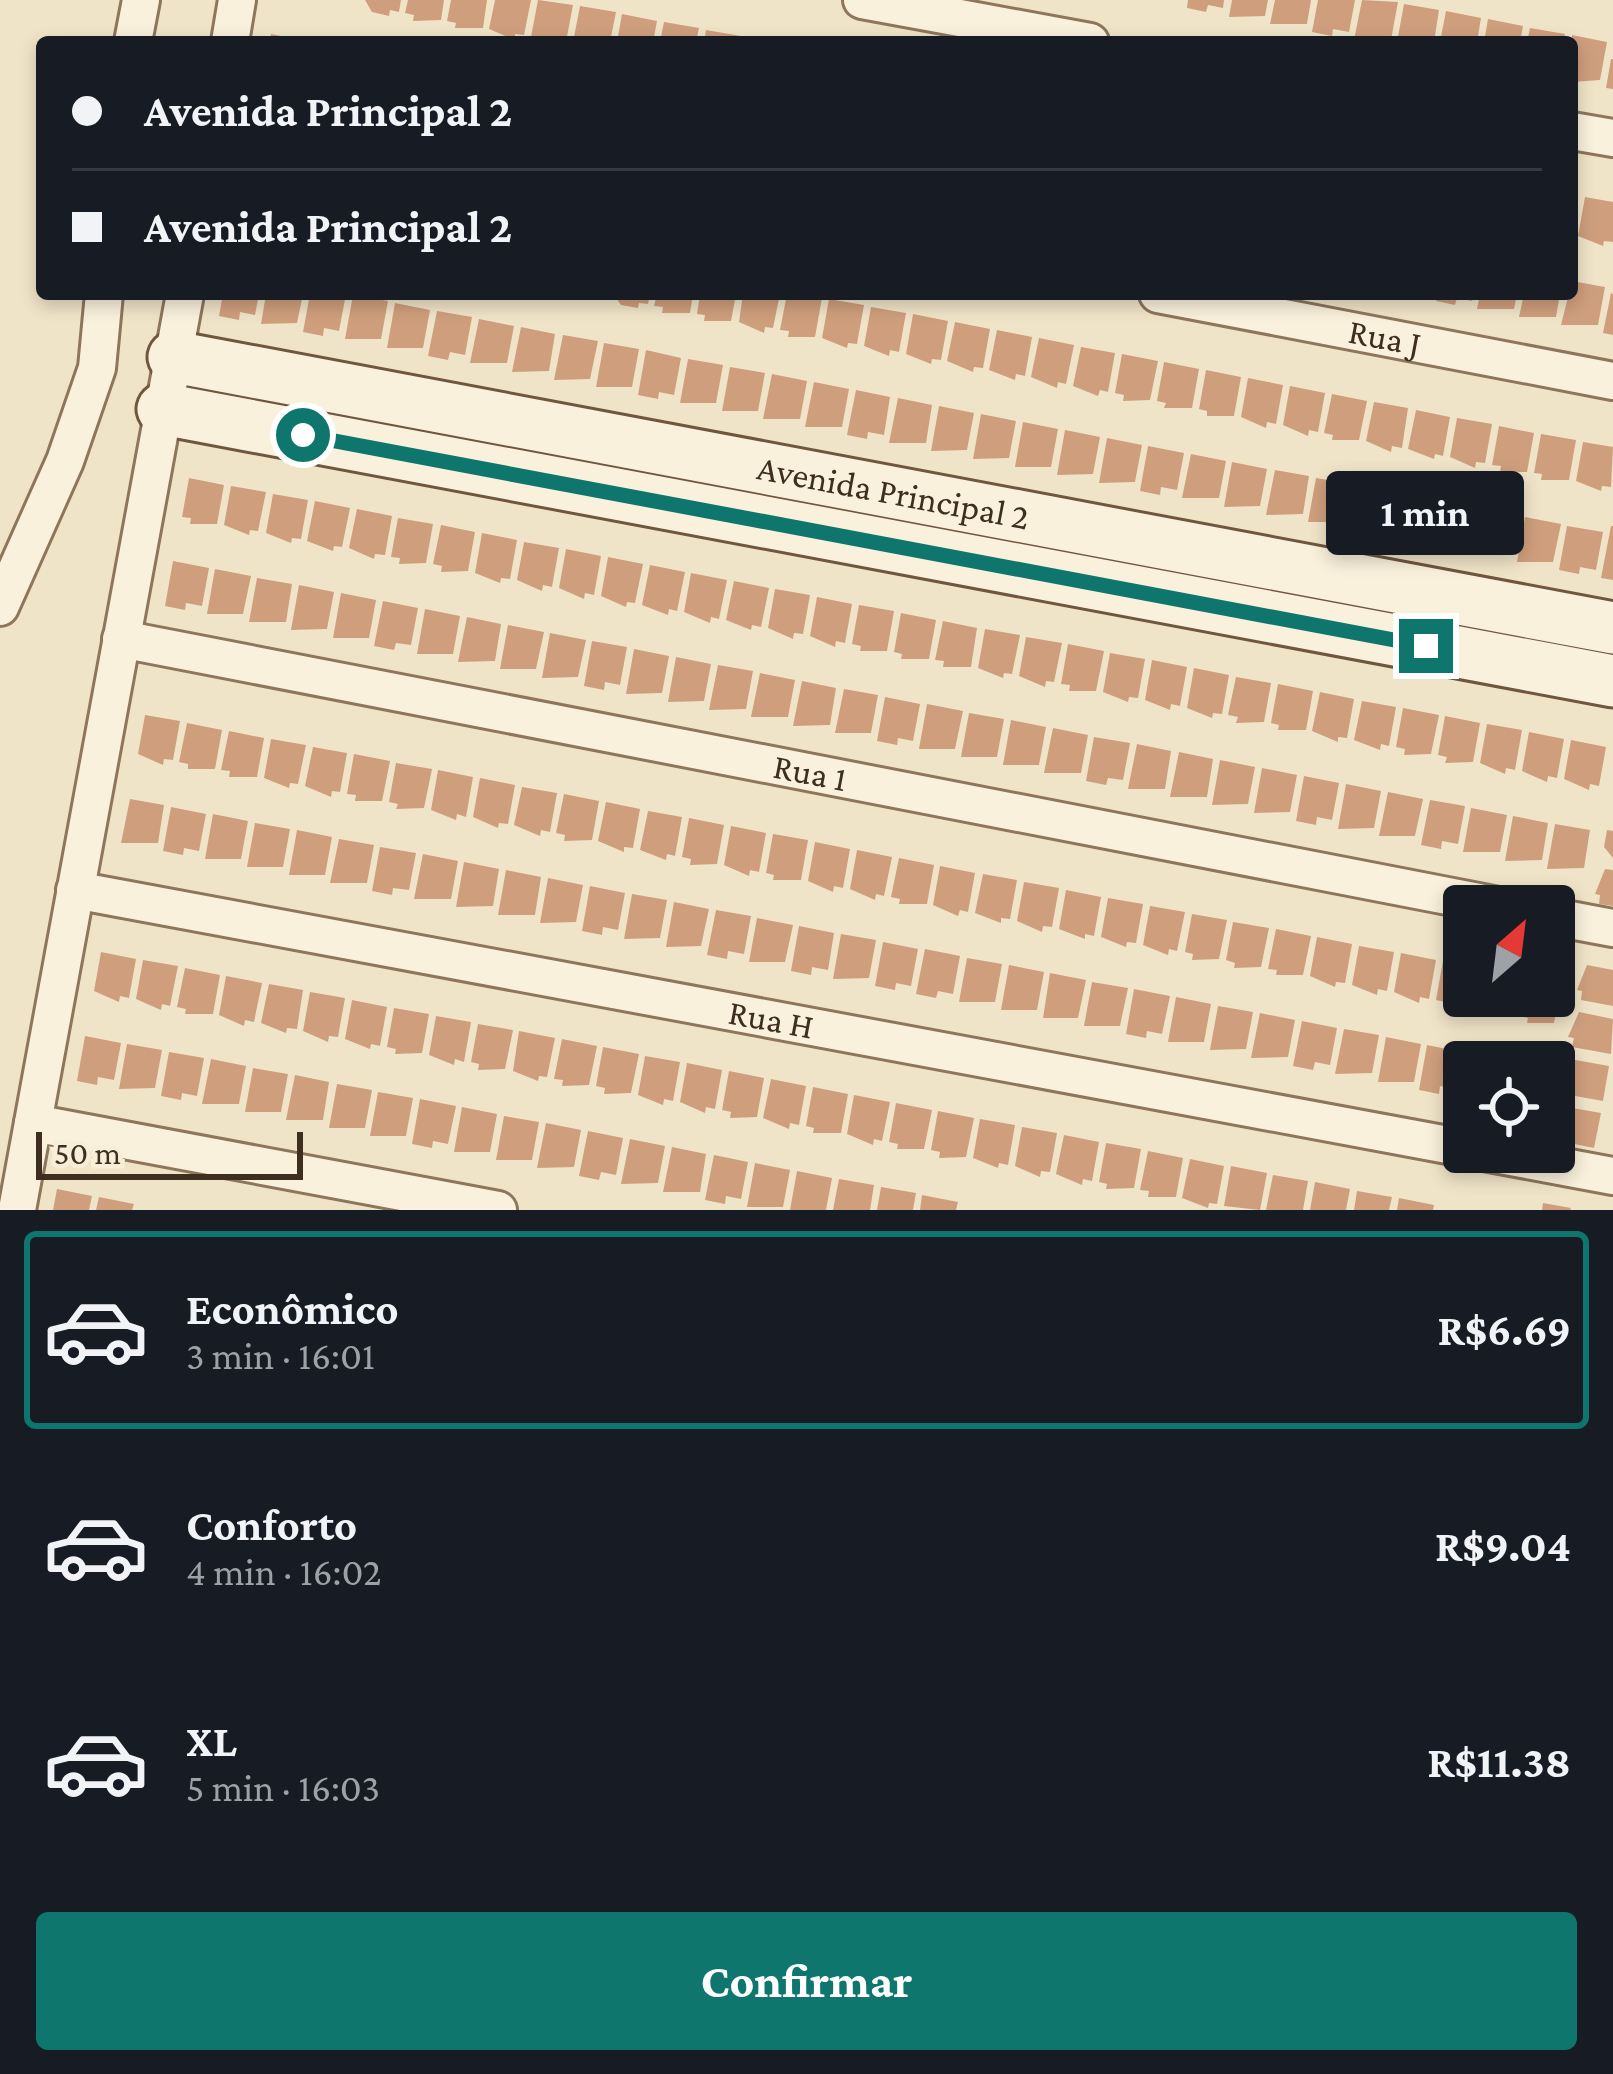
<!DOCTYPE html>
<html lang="pt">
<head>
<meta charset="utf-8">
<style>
	body { margin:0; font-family:"Crimson Pro",serif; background:#20242c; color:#f1f3f6; height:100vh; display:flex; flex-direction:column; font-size:45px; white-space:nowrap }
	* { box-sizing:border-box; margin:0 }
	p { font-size:39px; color:#9ea1a6 }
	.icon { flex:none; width:66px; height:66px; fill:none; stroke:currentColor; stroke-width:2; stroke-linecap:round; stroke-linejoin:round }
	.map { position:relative; height:1210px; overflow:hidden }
	.drawer { display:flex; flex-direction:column; background:#171b24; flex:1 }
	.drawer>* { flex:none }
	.top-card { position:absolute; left:36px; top:36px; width:1542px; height:264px; border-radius:12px; box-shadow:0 6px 18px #0003; display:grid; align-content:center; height:264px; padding:0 36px; background:#171b24 }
	.needle { width:78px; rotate:28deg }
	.fabs { position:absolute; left:1443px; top:885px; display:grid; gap:24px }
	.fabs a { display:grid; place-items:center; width:132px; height:132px; border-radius:12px; background:#171b24; box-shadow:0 6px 18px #0003; font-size:60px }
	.scale { position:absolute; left:36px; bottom:30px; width:267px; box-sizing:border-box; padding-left:12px; border:6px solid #3d2e20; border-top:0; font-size:33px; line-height:42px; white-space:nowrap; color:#3d2e20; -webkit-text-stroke:9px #f7eed8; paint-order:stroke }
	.end { position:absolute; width:54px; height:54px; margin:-27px; border:15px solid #0f766e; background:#fff; box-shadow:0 0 0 6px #fff }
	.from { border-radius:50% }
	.bubble { position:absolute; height:84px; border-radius:12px; background:#171b24; box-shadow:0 6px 18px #0003; font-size:39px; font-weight:700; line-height:84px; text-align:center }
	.top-card b { display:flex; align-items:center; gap:42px; height:114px; font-size:45px }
	.top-card b+b { border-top:3px solid #363941 }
	.top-card i { width:30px; height:30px; background:#f1f3f6 }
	ul { padding:21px 0 0; list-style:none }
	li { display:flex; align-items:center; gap:36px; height:198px; margin:0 24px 18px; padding:0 12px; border:6px solid transparent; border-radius:12px }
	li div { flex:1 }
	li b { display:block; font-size:45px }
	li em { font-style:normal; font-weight:700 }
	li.active { border-color:#0f766e }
	li>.icon { width:108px; height:108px; stroke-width:1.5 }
	.action { display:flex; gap:24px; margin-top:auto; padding:24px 36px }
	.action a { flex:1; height:138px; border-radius:12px; background:#0f766e; color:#fff; font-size:48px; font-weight:700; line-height:138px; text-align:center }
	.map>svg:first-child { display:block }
	.building { fill:#cf9f7d }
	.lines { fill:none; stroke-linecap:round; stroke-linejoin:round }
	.street-casing { stroke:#8d765c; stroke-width:42 }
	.secondary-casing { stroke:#6f573f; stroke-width:57 }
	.street { stroke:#faf1dc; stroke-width:36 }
	.secondary { stroke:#faf1dc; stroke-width:51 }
	.route { stroke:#0f766e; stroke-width:15 }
	.labels { text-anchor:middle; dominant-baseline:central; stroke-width:9; stroke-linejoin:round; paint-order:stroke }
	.street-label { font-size:36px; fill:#3d2e20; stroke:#f7eed8 }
</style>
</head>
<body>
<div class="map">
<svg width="1613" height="1210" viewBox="0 0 1613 1210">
	<rect width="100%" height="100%" fill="#f0e4c8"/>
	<path class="building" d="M365,0H401L399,12L390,10L389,16L372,12Z
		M408,0H444L441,20L413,21L414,15L405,13Z
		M451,0H487L483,28H455L456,23L447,21Z
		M495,0H531L524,35L515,34V40L489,29Z
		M538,0L573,5L566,42L531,37Z
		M1188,0H1224L1223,8L1208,5L1206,12L1187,8Z
		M1232,0H1268L1265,16L1229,17Z
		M1275,0H1311L1307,24H1270Z
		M1318,0H1355L1349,32L1333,29L1332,36L1312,32Z
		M1362,0L1398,2L1391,40H1354Z
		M1404,4L1439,10L1434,42H1397Z
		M580,6L616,12L610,42H573Z
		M1446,11L1481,18L1477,42H1440Z
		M622,14L657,21L653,42H617Z
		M1488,19L1523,26L1520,42H1484Z
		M664,22L699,28L696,42H660Z
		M1530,28L1565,34L1563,42H1527Z
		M706,30L741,36L740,42H704Z
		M271,34L301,40V42H270Z
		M1572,35L1607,42L1600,80L1572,82Z
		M1611,59H1613V89L1606,88Z
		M1585,197L1613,202V242L1604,241L1603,246L1578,236Z
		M1572,281L1605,287L1598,325H1561Z
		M1611,293L1613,294V335L1603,333Z
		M223,294H259L255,315L240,312L239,320L219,316Z
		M266,294H303L297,323L261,324Z
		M310,294H346L339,331L324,328L323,336L303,332Z
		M613,294H650L648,304L639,303L638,308L621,305Z
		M657,294H693L690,313H662L663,307L654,306Z
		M700,294H736L731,321H704L705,315L697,314Z
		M743,294H780L773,328L765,327L764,333L739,322Z
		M787,294L822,298L815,337H788L789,331L780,330Z
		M1437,294H1474L1472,301L1457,298L1455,305L1436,301Z
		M1480,294H1517L1514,309H1477Z
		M1524,294H1560L1556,317H1519Z
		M353,295L388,301L381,339H345Z
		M829,299L864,305L857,344L848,343L847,348L822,338Z
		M395,303L430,310L423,348H387Z
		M871,307L906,313L899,352L890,350L889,356L864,346Z
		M437,311L472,317L465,355L450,352L448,360L428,356Z
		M913,314L948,321L941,360L932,359L931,364L906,354Z
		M479,319L514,326L507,363H470Z
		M955,322L990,329L983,368L974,367L973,372L947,361Z
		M521,327L555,334L549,371L512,372Z
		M997,330L1032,337L1025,376L1016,374L1015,380L989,370Z
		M563,335L598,341L590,379L554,380Z
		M1039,338L1074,345L1066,384L1058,382L1057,388L1031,377Z
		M604,343L639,349L632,387H596Z
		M1081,347L1115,353L1108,392L1100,390L1098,396L1073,386Z
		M646,350L681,358L674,395L659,392L658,399L638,395Z
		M1122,354L1158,361L1150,400L1123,401L1124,395L1115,393Z
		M688,359L723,365L716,403H680Z
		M1164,362L1199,369L1192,408H1164L1166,403L1157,401Z
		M730,367L765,373L758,411H722Z
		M1206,370L1241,377L1234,416H1207V411L1199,409Z
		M772,374L807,381L800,419H763Z
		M1248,378L1283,385L1276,424L1267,422L1266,428L1241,417Z
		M814,382L849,389L842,427H805Z
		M1290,386L1325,393L1318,432L1309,430L1308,436L1283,425Z
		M856,390L890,397L884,435L868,432L867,439L847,435Z
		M1332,394L1367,401L1359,440H1332L1333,435L1324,433Z
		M898,398L932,405L926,443H889Z
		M1374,402L1408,408L1402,448L1392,446L1391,452L1366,441Z
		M939,406L974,413L967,450L931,451Z
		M1416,410L1450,417L1443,456L1435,454L1434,459L1408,449Z
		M981,414L1016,421L1009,458L973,459Z
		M1457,418L1492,424L1485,463L1476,462L1475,468L1450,457Z
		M1023,422L1058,429L1051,467H1015Z
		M1499,426L1534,433L1527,472H1500L1501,466L1492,465Z
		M1065,430L1100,437L1093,474L1057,475Z
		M1541,434L1576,440L1569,480H1541L1542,474L1534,473Z
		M1107,438L1142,445L1135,482L1099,483Z
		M1583,442L1613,447L1611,487L1602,486L1601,491L1576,481Z
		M1148,446L1184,453L1177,490L1161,487L1160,495L1140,491Z
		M1191,454L1226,461L1219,498H1182Z
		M1232,462L1267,469L1260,506L1224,507Z
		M1275,470L1309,476L1303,514L1266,515Z
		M189,478L224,485L217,524H190L191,518L182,517Z
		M1316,478L1351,484L1344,522H1308Z
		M231,486L266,492L258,531L250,530L249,535L224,525Z
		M1358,486L1393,493L1386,530L1371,527L1370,534L1350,530Z
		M273,494L308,500L301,539L292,538L291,543L266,533Z
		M1400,494L1435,500L1428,538L1391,539Z
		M315,501L350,508L342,547L334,546L333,551L307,541Z
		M1442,502L1477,508L1470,546H1434Z
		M357,509L392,516L385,555L375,554L374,559L349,548Z
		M1483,509L1518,517L1512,554L1475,555Z
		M1525,517L1561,524L1553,562H1517Z
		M398,518L433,524L426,563L399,564L400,558L391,557Z
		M441,525L475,532L468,571L441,572L442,566L433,564Z
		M1567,526L1603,532L1596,570L1580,567L1579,574L1559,570Z
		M1611,526H1613V580L1601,578Z
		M482,533L517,540L510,579L501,578L500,583L475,573Z
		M524,542L559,548L552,587L543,585L542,591L517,580Z
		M566,549L601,556L594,595L585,593L584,599L559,588Z
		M608,557L643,564L635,603L627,602L626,607L601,596Z
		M173,561L209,568L202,606L186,603L185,610L165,606Z
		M650,565L685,572L677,611L669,609L668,615L642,605Z
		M215,569L251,576L243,614H207Z
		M691,573L727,580L719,619L711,617L710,623L684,612Z
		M257,578L292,584L286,622H249Z
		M734,581L769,588L761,627L752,625L751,630L726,620Z
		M299,585L334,592L327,629L291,630Z
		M775,589L810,595L803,634L794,633L793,639L768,628Z
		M341,593L376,600L369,638H333Z
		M817,597L852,604L845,643L836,641L835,647L810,636Z
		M383,601L418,608L411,645L396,643L394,650L374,646Z
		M859,605L894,611L887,651H860L861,646L852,644Z
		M425,609L460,616L453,654H417Z
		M901,613L936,620L929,659H901L902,654L894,652Z
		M467,617L501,624L495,661L458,662Z
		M943,621L977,628L971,667H943L944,661L935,660Z
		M508,625L544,632L536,669H500Z
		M985,629L1020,635L1012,674L1004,673L1003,678L978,668Z
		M550,633L586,640L578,677L542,678Z
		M1026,637L1062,643L1054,682L1046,681L1045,687L1019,676Z
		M592,641L627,647L620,685L605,682L604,690L584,686Z
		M1068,644L1104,651L1096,691H1069L1070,685L1061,684Z
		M634,649L669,656L662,693L626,694Z
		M1110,653L1145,659L1138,698L1129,697L1128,702L1103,692Z
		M676,657L711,664L704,701L668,702Z
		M1152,660L1187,667L1180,706L1171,704L1170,710L1145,700Z
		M718,665L753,671L746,709L709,710Z
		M1194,668L1229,675L1222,714L1213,713L1212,718L1187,708Z
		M760,673L795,680L788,717H751Z
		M1236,677L1271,683L1264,722L1236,723L1238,717L1228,715Z
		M802,681L836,688L830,725L793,726Z
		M1278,684L1313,691L1306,730H1278L1279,725L1271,723Z
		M844,689L878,695L871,733H835Z
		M1320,692L1354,699L1347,738L1338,737V742L1312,731Z
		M885,697L920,704L913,741L898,738L897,745L877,741Z
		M1362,701L1396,707L1389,746L1381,744L1380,750L1354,740Z
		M927,704L963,711L955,749H919Z
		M1403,708L1439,715L1431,754L1404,755L1405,749L1396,747Z
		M969,713L1004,719L997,757H961Z
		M145,715L180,721L173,760L164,759L163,765L138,754Z
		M1445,716L1480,723L1473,762L1445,763L1447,757L1438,755Z
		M1011,720L1046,727L1039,765H1003Z
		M187,723L222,730L215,769H188V764L179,762Z
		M1487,724L1522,730L1515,770L1506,768L1505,774L1480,763Z
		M1053,728L1088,735L1081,773H1044Z
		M229,731L264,738L257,777H229L230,771L221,770Z
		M1529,732L1564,739L1557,778L1548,776L1547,782L1522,771Z
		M1094,737L1130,743L1123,780L1108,778L1106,785L1086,781Z
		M271,739L306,745L298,784L290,783L289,788L264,778Z
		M1571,740L1606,747L1599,786L1590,784L1589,790L1564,779Z
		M1137,744L1171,751L1165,789H1128Z
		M313,747L347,753L340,792L332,791L331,797L305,786Z
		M1179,752L1213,759L1207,797H1170Z
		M354,754L390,761L382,801H355L356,795L347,794Z
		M1220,760L1255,767L1248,804L1212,805Z
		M396,763L432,769L424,808L396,809L398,804L389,802Z
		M1262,768L1297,775L1290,812L1254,813Z
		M438,770L473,777L466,817L457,814L456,820L431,810Z
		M1304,776L1339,783L1332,820L1317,817L1316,825L1296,821Z
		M480,778L515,785L508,824L499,823L498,828L473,817Z
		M1346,784L1381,791L1374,828L1338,829Z
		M522,787L557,793L550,832L541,830L540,836L514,825Z
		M1388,792L1423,799L1415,836H1379Z
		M564,794L599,801L592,840L564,841L565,835L556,833Z
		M130,799L164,805L158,843H121Z
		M1430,800L1465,806L1458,844L1442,841L1441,849L1421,845Z
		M606,802L640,809L633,848L624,847V852L598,841Z
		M171,807L206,814L199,851L184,848L183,855L163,851Z
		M1471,808L1507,815L1500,852H1463Z
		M648,811L682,817L675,856L667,854L666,860L640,850Z
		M213,814L248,821L241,859H205Z
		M1513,816L1548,823L1542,860L1505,861Z
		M689,818L724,825L717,864L690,865L691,859L682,857Z
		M255,823L290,829L283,867H247Z
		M1555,824L1590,830L1584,868L1547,869Z
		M731,826L766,833L759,872L750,870L749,876L724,865Z
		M297,830L332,837L325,875H289Z
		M1607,830L1613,831V858L1604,847Z
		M773,834L808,840L801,880H773L774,875L766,873Z
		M339,839L374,845L367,883H330Z
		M815,842L850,849L843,888L834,886L833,892L808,881Z
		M380,847L416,853L409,890L393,888L392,895L372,891Z
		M857,850L892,857L884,896L876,894L875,900L850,889Z
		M423,854L458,861L451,899H414Z
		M899,858L934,865L927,904H899L900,899L891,897Z
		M464,862L499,869L493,906L456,907Z
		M940,866L975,873L968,912L960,910L958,916L933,905Z
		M1605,869L1613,870V906L1599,904L1600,895L1595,894Z
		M506,870L541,877L535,915H498Z
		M983,874L1017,880L1010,919L1001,918V923L975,913Z
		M548,878L583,885L576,922L540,923Z
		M1024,882L1059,888L1052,927L1043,926L1042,932L1017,921Z
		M590,886L625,893L618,930L603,927L602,935L582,931Z
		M1066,890L1101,897L1094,936L1085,934V939L1059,929Z
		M632,894L667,900L660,938L624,939Z
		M1108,898L1143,904L1136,943L1127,942L1126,947L1101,937Z
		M674,902L709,909L701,946L666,947Z
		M1150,906L1185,912L1177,951L1169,949L1168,955L1143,945Z
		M716,910L751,916L744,954L728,951L727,959L707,955Z
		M1192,914L1227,920L1219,959L1192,960L1193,954L1185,952Z
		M757,918L793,925L785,962H749Z
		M1233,922L1269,928L1261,967L1234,968L1235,963L1226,960Z
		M799,926L834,933L828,970L812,967L811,975L791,971Z
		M1276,929L1311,936L1303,975H1276L1277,970L1268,969Z
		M841,934L876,940L869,978L833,979Z
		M1317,937L1352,944L1345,983L1336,982L1335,987L1310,976Z
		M883,942L918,949L911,986L896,983L895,990L875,986Z
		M1359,946L1394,952L1387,991L1378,989L1377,995L1352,985Z
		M925,949L960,956L953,994L938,991L936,998L916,994Z
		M101,952L136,959L129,998L120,996L119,1002L94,991Z
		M1401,953L1436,960L1429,999L1420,997L1419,1003L1394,992Z
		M967,958L1002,964L995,1002H959Z
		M143,960L178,966L170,1006L162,1004L161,1010L136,999Z
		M1443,961L1464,965V996H1473L1471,1007L1444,1008L1445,1002L1436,1000Z
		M1009,965L1044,972L1037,1010H1001Z
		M1587,965L1613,970V1006L1581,1000L1582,991L1577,990Z
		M185,968L220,975L213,1014H185L186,1009L177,1007Z
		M1050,973L1086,980L1078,1018H1043Z
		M226,976L262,983L254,1022L245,1020L244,1026L219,1015Z
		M1092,982L1128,988L1120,1026H1084Z
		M1554,982L1562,984L1554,1023H1527L1528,1018L1520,1016L1523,996H1554Z
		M269,984L303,990L297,1029L287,1028L286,1033L261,1023Z
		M1134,989L1170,996L1162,1034L1147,1031L1146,1038L1126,1034Z
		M310,992L345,998L338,1037L329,1036L328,1042L303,1031Z
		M1480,996H1516L1513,1015H1485L1486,1010L1477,1008Z
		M1176,997L1211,1004L1204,1042H1168Z
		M352,1000L387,1007L380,1046L371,1044L370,1049L345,1039Z
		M1218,1006L1253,1012L1246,1049L1210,1050Z
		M394,1008L429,1014L422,1053L395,1054L396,1049L387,1047Z
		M1579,1012L1613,1019L1611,1054L1572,1047L1574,1038L1568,1037Z
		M1260,1013L1295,1020L1288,1057L1251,1058Z
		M436,1016L471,1022L464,1062L455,1059L454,1065L429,1055Z
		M1302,1021L1337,1028L1330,1065L1315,1062L1313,1070L1293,1066Z
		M478,1024L513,1030L505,1069L478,1070L479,1064L471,1062Z
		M1344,1029L1379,1035L1372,1073L1335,1074Z
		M519,1031L555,1038L547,1077L539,1076L538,1081L513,1071Z
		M85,1036L121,1043L114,1080L98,1077L97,1085L77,1081Z
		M1386,1037L1421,1044L1414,1082H1378Z
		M562,1039L597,1046L589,1085L562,1086L563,1080L554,1079Z
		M127,1044L162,1050L155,1088L119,1089Z
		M1427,1045L1462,1052L1455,1089L1440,1086L1439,1094L1419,1090Z
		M603,1047L639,1054L631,1093L604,1094L605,1088L596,1086Z
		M169,1052L204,1058L197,1096L182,1093L181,1100L161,1096Z
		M1469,1053L1505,1060V1062H1468Z
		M645,1056L680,1062L673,1101L664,1099L663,1105L638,1095Z
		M211,1059L246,1066L239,1104H202Z
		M1570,1059L1609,1066L1603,1101L1564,1094L1565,1085L1559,1084Z
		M687,1063L722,1070L715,1109L706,1107L705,1113L680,1102Z
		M253,1068L288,1074L281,1112H245Z
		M729,1071L764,1078L757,1117L730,1118L731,1112L722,1110Z
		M295,1075L329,1082L323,1120H286Z
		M771,1079L806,1086L799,1125L790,1123L789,1129L763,1118Z
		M337,1084L372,1090L365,1128H329Z
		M813,1087L848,1094L841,1133H813L814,1128L806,1126Z
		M378,1092L413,1098L406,1136H370Z
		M854,1095L890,1102L882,1141L874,1139L873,1145L847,1134Z
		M420,1099L456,1106L448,1144L433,1141L432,1148L412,1144Z
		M896,1103L932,1110L924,1149H897L898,1144L889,1142Z
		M1561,1106L1601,1113L1594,1148L1555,1140L1554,1113L1560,1115Z
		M462,1107L497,1114L490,1152H454Z
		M938,1111L974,1118L966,1157L939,1158L940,1152L931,1150Z
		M504,1116L539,1122L532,1160H496Z
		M980,1119L1015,1125L1008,1165L999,1163L998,1168L973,1158Z
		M546,1123L581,1130L574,1167L537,1168Z
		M1022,1127L1057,1133L1050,1172L1041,1171L1040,1177L1015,1166Z
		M588,1131L623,1138L616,1175L601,1172L599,1180L579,1176Z
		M1064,1135L1099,1142L1092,1181L1083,1179L1082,1185L1056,1174Z
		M630,1139L665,1146L658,1183L621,1184Z
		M1106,1143L1141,1149L1134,1188L1106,1189L1107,1184L1099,1182Z
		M672,1147L706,1154L700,1192H663Z
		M1148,1151L1183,1158L1176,1197H1148L1149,1191L1140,1190Z
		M714,1155L748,1162L741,1199L726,1196L725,1204L705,1200Z
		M1190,1159L1224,1166L1217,1204L1209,1203L1208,1208L1182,1198Z
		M755,1163L790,1170L783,1207H747Z
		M1231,1166L1267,1173L1260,1210L1224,1206Z
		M797,1171L832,1178L826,1210H790Z
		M1273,1175L1308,1181L1303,1210H1266Z
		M839,1179L874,1185L870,1210H833Z
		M1315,1182L1350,1189L1346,1210H1310Z
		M881,1187L916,1193L913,1210H877Z
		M57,1189L92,1196L89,1210H53Z
		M1357,1191L1392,1197L1389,1210H1354Z
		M922,1195L958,1202L956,1210H920Z
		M99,1197L134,1204L132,1210H96Z
		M1399,1198L1434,1205L1433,1210H1397Z
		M1543,1203L1571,1208L1570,1210H1542Z"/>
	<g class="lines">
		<g class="street-casing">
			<g id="street">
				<path d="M862,0L1090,42"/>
				<path d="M133,42L141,0"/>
				<path d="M230,42L237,0"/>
				<path d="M1572,131L1613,138"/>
				<path id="s1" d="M1158,294L1613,381"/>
				<path d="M0,607L65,461L97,368L104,294"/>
				<path id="s2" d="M121,639L1499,906"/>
				<path id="s3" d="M75,890L1464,1148"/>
				<path d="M1554,917L1613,928"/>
				<path d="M33,1123L498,1210"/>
				<path d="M1484,1152L1613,1176"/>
				<path d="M17,1210L185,294"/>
			</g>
		</g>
		<g class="secondary-casing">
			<g id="secondary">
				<path id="s4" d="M174,357L1613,628"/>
				<path d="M163,409L1613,681"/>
			</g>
		</g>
		<use href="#street" class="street"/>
		<use href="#secondary" class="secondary"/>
	</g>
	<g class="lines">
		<path class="route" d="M303,435L1426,646"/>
	</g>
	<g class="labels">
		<g class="street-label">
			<text stroke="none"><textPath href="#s1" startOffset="231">Rua J</textPath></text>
			<text stroke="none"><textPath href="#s4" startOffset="732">Avenida Principal 2</textPath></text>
			<text stroke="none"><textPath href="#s2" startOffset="702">Rua 1</textPath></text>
			<text stroke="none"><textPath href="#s3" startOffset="708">Rua H</textPath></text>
		</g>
	</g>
</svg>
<div class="fabs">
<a><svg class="needle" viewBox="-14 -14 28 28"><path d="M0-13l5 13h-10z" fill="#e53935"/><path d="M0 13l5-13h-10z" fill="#9ea1a6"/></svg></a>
<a><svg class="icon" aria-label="locate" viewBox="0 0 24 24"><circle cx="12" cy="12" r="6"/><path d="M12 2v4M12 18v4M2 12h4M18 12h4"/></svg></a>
</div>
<div class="scale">50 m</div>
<i class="end from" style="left:303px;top:435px"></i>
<i class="end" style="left:1426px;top:646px"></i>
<div class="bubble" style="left:1326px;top:471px;width:198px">1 min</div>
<div class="top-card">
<b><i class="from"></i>Avenida Principal 2</b>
<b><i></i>Avenida Principal 2</b>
</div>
</div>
<section class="drawer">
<ul>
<li class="active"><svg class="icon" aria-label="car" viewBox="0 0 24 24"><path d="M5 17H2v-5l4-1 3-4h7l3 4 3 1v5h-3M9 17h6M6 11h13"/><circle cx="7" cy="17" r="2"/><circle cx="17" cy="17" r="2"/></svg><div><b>Econômico</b><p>3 min · 16:01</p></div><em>R$6.69</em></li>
<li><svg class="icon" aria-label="car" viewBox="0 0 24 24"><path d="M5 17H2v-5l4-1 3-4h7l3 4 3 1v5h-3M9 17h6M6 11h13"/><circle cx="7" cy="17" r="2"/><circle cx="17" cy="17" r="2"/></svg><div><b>Conforto</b><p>4 min · 16:02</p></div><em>R$9.04</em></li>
<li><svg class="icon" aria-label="car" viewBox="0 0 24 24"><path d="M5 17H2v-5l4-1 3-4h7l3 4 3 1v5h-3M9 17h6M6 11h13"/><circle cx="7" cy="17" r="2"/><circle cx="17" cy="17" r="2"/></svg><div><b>XL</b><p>5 min · 16:03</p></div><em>R$11.38</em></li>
</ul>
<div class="action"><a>Confirmar</a></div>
</section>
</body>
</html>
